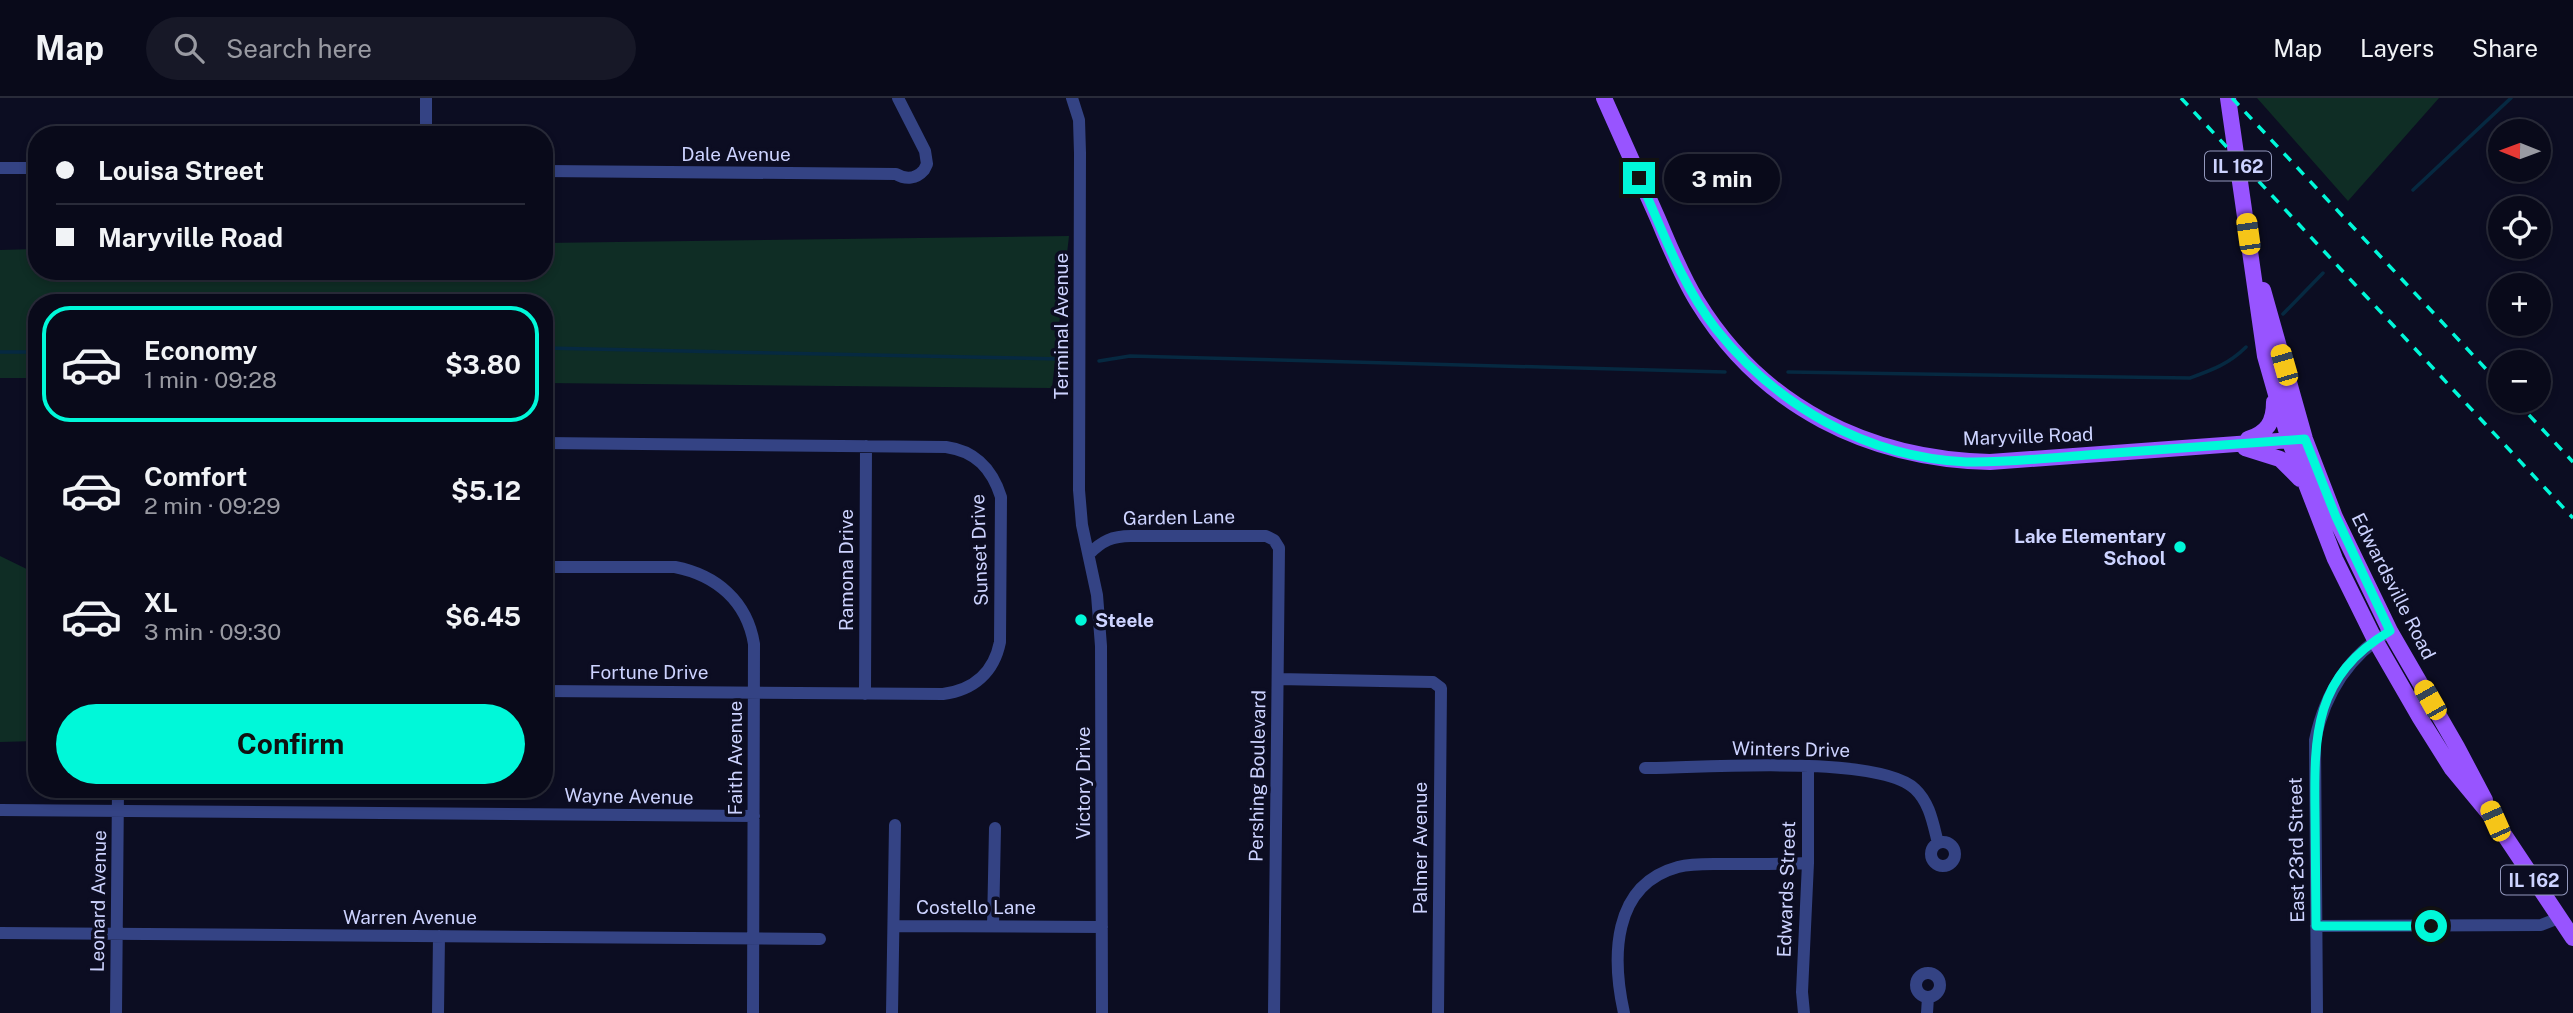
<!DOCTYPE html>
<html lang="en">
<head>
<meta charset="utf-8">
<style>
	body { margin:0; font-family:"Public Sans",sans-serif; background:#171827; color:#f1f3f6; height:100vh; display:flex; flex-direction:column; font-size:26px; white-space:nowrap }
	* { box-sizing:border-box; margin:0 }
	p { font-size:23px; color:#999aa2 }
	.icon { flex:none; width:38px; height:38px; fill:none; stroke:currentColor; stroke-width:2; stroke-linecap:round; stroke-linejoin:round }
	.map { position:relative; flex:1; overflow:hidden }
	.details { position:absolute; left:28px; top:196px; width:525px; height:504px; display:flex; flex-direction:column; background:#090a1a; border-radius:28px; box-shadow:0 4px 10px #0003,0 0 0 2px #292b39 }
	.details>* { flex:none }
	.top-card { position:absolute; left:28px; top:28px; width:525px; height:154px; border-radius:28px; box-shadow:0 4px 10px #0003,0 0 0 2px #292b39; display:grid; align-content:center; height:154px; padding:0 28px; background:#090a1a }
	.needle { width:46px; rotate:271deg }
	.tools { position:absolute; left:2488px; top:21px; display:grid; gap:14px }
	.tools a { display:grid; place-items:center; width:63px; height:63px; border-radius:50%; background:#090a1a; box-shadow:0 4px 10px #0003,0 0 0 2px #292b39; font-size:35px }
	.end { position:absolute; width:32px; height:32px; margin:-16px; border:9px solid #00f8d9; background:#111; box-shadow:0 0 0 4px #111 }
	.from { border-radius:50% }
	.bubble { position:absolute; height:49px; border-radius:24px; background:#090a1a; box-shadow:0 4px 10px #0003,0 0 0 2px #292b39; font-size:23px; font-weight:700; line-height:49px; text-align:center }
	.car { position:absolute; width:21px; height:42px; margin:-21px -10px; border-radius:9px; box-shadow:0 0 5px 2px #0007; background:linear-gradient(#f5c518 24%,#345 0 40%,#f5c518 0 76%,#345 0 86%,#f5c518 0) }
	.top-card b { display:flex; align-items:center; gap:24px; height:66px; font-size:26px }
	.top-card b+b { border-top:2px solid #292b39 }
	.top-card i { width:18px; height:18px; background:#f1f3f6 }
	ul { padding:12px 0 0; list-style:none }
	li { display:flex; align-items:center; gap:21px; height:116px; margin:0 14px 10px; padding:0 14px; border:4px solid transparent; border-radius:28px }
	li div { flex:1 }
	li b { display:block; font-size:26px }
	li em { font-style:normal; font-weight:700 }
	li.on { border-color:#00f8d9 }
	li>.icon { width:63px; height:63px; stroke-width:1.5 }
	.cta { display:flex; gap:14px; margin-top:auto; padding:14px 28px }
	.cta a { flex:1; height:80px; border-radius:42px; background:#00f8d9; color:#111; font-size:28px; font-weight:700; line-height:80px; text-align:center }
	header { display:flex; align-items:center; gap:42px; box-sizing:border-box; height:98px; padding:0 35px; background:#090a1a; border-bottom:2px solid #292b39 }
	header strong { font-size:33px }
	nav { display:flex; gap:38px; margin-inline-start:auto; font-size:24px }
	.search { width:490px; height:63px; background:#171827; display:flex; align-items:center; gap:18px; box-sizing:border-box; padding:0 24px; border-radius:38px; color:#999aa2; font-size:26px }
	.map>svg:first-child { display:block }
	.green { fill:#0f2d25 }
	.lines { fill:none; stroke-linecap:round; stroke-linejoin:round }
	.stream { stroke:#062941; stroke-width:3.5 }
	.minor { stroke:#344384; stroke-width:12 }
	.major { stroke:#9854ff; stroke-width:16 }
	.rail { stroke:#00f8d9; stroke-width:3.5; stroke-dasharray:10 9; stroke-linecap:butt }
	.route { stroke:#00f8d9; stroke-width:9 }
	.poi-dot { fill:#00f8d9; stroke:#0c0d22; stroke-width:2.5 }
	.labels { text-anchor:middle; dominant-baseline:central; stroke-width:7; stroke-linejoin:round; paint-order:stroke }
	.shield { fill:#0c0d22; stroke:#9398bd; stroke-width:2 }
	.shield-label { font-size:18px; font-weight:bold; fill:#cdd3ff }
	.street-label { font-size:19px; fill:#cdd3ff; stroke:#0c0d22 }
	.poi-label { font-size:19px; font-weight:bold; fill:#cdd3ff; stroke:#0c0d22; text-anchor:end }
</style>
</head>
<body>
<header>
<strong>Map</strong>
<div class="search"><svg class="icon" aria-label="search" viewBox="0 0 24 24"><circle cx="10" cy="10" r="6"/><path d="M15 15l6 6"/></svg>Search here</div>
<nav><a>Map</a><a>Layers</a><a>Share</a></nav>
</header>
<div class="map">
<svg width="2573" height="915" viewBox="0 0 2573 915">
	<rect width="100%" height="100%" fill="#0c0d22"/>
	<path class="green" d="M2257,0H2439L2348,103Z
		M1069,138L1052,290L544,285V205H37V280H0V152L37,151V173H544V145Z
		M0,458L37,476V643L0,644Z"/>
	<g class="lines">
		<path class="stream" d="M2413,92L2511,0
			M2283,216L2323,175
			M544,250L1061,261
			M0,254H37
			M1099,263L1130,258L1725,274
			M1788,274L2190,280C2212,272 2229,266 2246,249"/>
		<path class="minor" d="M1072,0L1079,22L1080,55L1079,392L1082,427L1097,497L1101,548L1102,915
			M426,37V0
			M0,70H37
			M544,73L896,76C906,82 916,81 924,72L927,66L925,53L898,0
			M544,345L946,349C976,353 992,371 1001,399L1000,544C994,574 974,592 943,596L544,593
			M1089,456C1102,443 1112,438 1131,438H1266L1274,442L1279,450L1274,915
			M544,469H675C716,477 747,503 754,546L753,915
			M1278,581L1433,584L1441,590L1438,915
			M865,596L866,348
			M1645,670C1701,670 1878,656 1915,691C1930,705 1933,726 1938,745
			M0,712L754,718
			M1931 756a12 12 0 1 1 24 0a12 12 0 1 1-24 0Z
			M894,828L1102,829
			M993,828L995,730
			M2316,828L2541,827L2559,820
			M0,835L820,841
			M1916 887a12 12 0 1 1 24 0a12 12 0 1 1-24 0Z
			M116,915L118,691
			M438,915L439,838
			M892,915L895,727
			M1624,915C1612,861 1611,787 1678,769C1693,765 1710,766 1726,766C1753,766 1781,766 1808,765
			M1804,915L1802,894L1808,765V668
			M1927,915L1928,899
			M2317,915L2315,642C2325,595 2348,558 2390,533"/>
		<path class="major" d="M1604,0C1622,40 1640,81 1658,121C1670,149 1681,177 1697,203C1762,309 1868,361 1990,364L2305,341
			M2228,0L2265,258L2289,342L2335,461L2375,542L2420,620L2452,671L2495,723L2573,840
			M2263,192L2305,341L2335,419L2390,533L2457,649L2485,702
			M2248,341C2267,335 2274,324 2274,304
			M2245,350L2280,361L2300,381"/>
		<path class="rail" d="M2181,0L2573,420
			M2232,0L2501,287
			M2516,303L2573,364"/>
	</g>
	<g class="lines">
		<path class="route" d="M1639,80C1662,131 1681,186 1716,231C1777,308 1866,359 1966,364C2006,365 2047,360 2087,357C2160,352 2232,346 2305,341L2336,419L2390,533C2314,578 2314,636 2315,715C2315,753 2316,791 2316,828H2431"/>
	</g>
	<g class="poi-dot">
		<circle cx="2180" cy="449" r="7"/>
		<circle cx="1081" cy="522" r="7"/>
	</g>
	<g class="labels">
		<g class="shield">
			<rect x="2205" y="53.5" width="66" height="29" rx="5"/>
			<rect x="2501" y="767.5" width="66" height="29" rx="5"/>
		</g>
		<g class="shield-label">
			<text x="2238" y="68">IL 162</text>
			<text x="2534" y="782">IL 162</text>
		</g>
		<g class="street-label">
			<text x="736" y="56">Dale Avenue</text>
			<text transform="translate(1061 228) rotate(-90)">Terminal Avenue</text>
			<text transform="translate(2028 338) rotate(-2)">Maryville Road</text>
			<text transform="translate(1179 419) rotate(-1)">Garden Lane</text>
			<text transform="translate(979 452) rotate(-92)">Sunset Drive</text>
			<text transform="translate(846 472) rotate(-90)">Ramona Drive</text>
			<text transform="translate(2394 488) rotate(63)">Edwardsville Road</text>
			<text x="649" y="574">Fortune Drive</text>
			<text transform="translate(1791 651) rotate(1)">Winters Drive</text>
			<text transform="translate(735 660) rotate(-90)">Faith Avenue</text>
			<text transform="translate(1257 678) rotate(-89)">Pershing Boulevard</text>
			<text transform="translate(1083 685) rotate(-90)">Victory Drive</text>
			<text transform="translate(629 698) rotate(1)">Wayne Avenue</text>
			<text transform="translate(1420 750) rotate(-90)">Palmer Avenue</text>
			<text transform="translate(2296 752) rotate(-91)">East 23rd Street</text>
			<text transform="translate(1786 791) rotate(-88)">Edwards Street</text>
			<text transform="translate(98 803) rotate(-89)">Leonard Avenue</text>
			<text x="976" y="809">Costello Lane</text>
			<text x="410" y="819">Warren Avenue</text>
		</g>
		<g class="poi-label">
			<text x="2166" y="438">Lake Elementary<tspan x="2166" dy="22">School</tspan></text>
			<text x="1095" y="522" text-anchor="start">Steele</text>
		</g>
	</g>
</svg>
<div class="tools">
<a><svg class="needle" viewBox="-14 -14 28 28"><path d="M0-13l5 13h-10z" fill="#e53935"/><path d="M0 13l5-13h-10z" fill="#999aa2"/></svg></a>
<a><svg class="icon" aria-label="locate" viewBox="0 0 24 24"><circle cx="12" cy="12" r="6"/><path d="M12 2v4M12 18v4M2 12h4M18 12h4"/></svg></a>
<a>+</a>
<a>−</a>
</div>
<i class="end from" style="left:2431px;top:828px"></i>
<i class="end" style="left:1639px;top:80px"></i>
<div class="bubble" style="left:1664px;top:56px;width:116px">3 min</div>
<i class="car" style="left:2248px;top:136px;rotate:352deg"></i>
<i class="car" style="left:2284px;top:267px;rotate:344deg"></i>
<i class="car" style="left:2430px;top:602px;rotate:330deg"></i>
<i class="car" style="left:2495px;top:723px;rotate:336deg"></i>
<div class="top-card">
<b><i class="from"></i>Louisa Street</b>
<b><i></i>Maryville Road</b>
</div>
<section class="details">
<ul>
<li class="on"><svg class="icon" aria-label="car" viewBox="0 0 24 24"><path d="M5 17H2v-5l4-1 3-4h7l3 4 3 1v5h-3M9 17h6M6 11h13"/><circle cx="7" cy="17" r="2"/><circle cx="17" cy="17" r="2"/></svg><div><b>Economy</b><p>1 min · 09:28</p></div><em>$3.80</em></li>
<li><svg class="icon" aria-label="car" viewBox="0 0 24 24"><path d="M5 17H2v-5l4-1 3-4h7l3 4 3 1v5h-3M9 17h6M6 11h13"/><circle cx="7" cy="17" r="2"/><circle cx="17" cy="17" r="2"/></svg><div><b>Comfort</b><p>2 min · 09:29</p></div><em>$5.12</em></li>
<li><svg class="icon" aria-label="car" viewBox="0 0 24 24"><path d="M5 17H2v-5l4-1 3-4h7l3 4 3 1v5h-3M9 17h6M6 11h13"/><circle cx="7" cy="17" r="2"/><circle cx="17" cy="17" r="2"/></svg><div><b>XL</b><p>3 min · 09:30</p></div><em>$6.45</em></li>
</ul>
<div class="cta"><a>Confirm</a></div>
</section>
</div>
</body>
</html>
